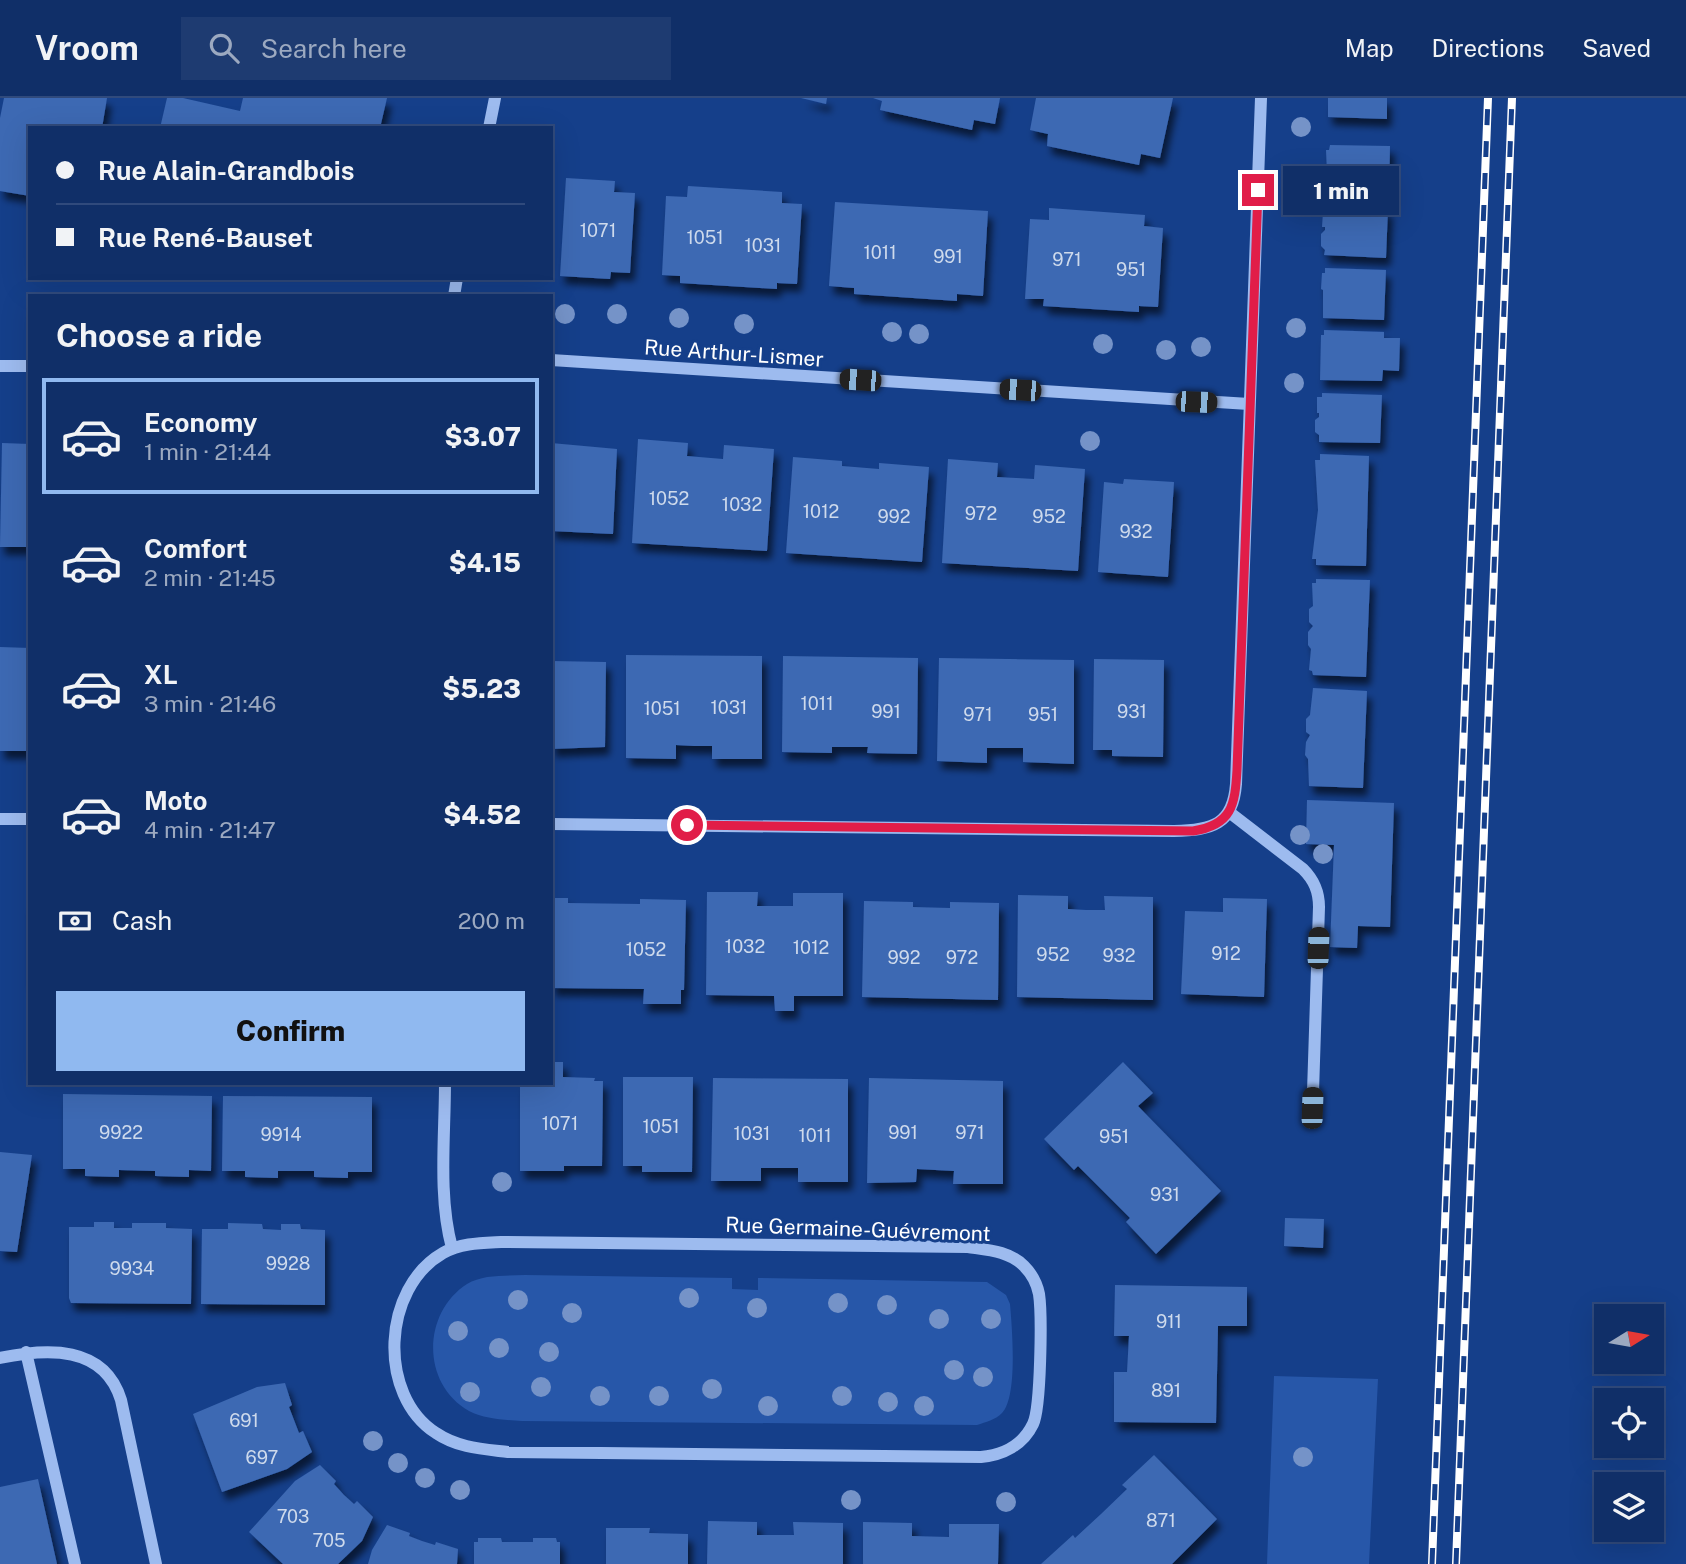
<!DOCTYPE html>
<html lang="en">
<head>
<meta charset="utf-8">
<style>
	body { margin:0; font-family:"Public Sans",sans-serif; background:#1e3b71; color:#f1f3f6; height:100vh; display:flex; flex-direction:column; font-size:26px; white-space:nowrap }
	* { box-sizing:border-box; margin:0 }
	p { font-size:23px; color:#9ca9c0 }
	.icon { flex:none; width:38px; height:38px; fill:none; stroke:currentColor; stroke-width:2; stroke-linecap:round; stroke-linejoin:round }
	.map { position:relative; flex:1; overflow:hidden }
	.panel { position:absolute; left:28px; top:196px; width:525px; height:791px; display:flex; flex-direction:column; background:#102f68; border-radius:0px; box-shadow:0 7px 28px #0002,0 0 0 2px #304a7c }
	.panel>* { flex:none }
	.banner { position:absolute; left:28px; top:28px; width:525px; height:154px; border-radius:0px; box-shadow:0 7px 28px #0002,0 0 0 2px #304a7c; display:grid; align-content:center; height:154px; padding:0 28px; background:#102f68 }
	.needle { width:46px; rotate:79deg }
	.tools { position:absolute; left:1594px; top:1206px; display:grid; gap:14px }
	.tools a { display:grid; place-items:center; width:70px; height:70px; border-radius:0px; background:#102f68; box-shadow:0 7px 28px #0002,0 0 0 2px #304a7c; font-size:35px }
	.end { position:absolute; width:32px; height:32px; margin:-16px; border:9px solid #e11d48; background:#fff; box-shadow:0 0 0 4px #fff }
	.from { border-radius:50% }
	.bubble { position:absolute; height:49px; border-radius:0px; background:#102f68; box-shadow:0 7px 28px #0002,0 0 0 2px #304a7c; font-size:23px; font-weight:800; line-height:49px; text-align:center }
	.car { position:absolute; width:21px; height:42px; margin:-21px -10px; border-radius:9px; box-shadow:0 0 5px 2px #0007; background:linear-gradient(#222 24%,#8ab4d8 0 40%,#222 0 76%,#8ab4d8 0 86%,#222 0) }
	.banner b { display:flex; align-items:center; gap:24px; height:66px; font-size:26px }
	.banner b+b { border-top:2px solid #304a7c }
	.banner i { width:18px; height:18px; background:#f1f3f6 }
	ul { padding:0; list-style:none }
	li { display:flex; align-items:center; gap:21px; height:116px; margin:0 14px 10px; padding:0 14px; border:4px solid transparent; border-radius:0px }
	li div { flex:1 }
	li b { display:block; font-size:26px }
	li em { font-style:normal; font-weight:800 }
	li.on { border-color:#90b9f0 }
	li>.icon { width:63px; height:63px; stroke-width:1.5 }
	h2 { padding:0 28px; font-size:32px; line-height:84px }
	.pay { display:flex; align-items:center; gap:18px; height:77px; padding:0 28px; font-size:26px }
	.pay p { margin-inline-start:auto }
	.primary-button { display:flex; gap:14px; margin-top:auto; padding:14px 28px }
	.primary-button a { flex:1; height:80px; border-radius:0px; background:#90b9f0; color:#111; font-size:28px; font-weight:800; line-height:80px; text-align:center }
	header { display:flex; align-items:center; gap:42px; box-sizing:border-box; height:98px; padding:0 35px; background:#102f68; border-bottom:2px solid #304a7c }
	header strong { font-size:33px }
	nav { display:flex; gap:38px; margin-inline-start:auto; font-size:24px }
	.search { width:490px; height:63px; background:#1e3b71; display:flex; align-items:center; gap:18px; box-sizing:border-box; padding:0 24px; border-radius:0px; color:#9ca9c0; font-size:26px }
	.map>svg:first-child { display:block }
	.green { fill:#2757a9 }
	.building { fill:#3d69b3; filter:url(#shadow) }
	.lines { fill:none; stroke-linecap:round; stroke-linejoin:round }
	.minor { stroke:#9dbbef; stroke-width:12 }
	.rail-casing { stroke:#fff; stroke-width:8 }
	.rail { stroke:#153f8a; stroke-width:5; stroke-dasharray:16; stroke-linecap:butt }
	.tree { fill:#7593c8 }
	.route { stroke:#e11d48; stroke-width:9 }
	.labels { text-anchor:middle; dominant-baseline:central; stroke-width:6; stroke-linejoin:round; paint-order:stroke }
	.number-label { font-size:18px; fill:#cedaec }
	.street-label { font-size:21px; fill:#fff; stroke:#153f8a }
</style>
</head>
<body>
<header>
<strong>Vroom</strong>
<div class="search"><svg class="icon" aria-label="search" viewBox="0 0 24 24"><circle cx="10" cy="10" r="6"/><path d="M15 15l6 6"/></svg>Search here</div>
<nav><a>Map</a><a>Directions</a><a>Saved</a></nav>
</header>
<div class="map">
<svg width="1686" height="1466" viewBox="0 0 1686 1466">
	<defs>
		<filter id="shadow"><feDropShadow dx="4.5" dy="8" stdDeviation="3.5" flood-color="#0009"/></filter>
	</defs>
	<rect width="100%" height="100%" fill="#153f8a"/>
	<path class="green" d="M525,1177L732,1180V1191L758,1192V1180L987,1184L1006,1197L1010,1206C1012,1229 1018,1299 1002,1315C995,1322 986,1324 977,1327L522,1323C504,1322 485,1321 469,1313C421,1286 422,1215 467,1186C483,1176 506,1178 525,1177Z
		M1274,1278L1378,1281L1369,1466H1267Z"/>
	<path class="building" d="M4,0H107L102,30H30V98L0,93V20Z
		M167,0H183L240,13L243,0H387L380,30H160Z
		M801,0H827L826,6Z
		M873,0H1000L995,26L974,22L972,32L880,12L882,3Z
		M1036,0H1173L1160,60L1141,56L1139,67L1047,48L1048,36L1030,32Z
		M1328,0H1387V21L1328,19Z
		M1330,47L1390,48L1389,98L1326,96L1324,80L1327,75L1326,52H1329Z
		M566,80L615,83L614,94L635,95L630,175L611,174L610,181L560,178Z
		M688,88L782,94V105L802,106L797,186L777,185V191L680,185V178L662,177L666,98L687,99Z
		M835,104L988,113L983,198L957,196V203L854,196V190L829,188Z
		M1328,109L1388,111L1386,160L1324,157L1325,152L1321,148V136L1325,132V129H1322L1323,114H1327Z
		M1049,110L1145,117L1144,128L1163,130L1158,209L1139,208V214L1043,208L1044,201H1025L1030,121L1049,122Z
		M1325,170L1386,172L1384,222L1323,220V192L1321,191L1322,175H1325Z
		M1324,232L1384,234V240H1400L1399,273L1383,272L1382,283L1320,282L1321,237H1324Z
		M1322,295L1382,297L1380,345L1319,344V337L1315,334V322L1319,319V315H1317V299H1322Z
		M638,341L688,345L687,358L723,361L724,347L774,351L767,453L632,445Z
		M2,345L30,346V449H0Z
		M551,345L617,351L613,436L551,433Z
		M1320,356L1369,358L1366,468L1316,467V461H1312L1318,412L1315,362H1320Z
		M793,359L842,363V368L879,371V365L929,369L922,464L786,455Z
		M948,361L998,365L997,379L1034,381L1035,367L1085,371L1078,473L942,465Z
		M1124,381L1174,384L1168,479L1098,474L1104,384L1123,386Z
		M1316,481L1370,482L1366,579L1313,577L1312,573L1309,572L1311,551L1308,547V534L1313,528L1309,524V511L1313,508L1312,485H1316Z
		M0,549L30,550V653H0Z
		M626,557L762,558V661H712V648H694L676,647V661L626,660Z
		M783,558L918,560L917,656L867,655L868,649H832V655L782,654Z
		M939,560L1074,562V666L1023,664V650H987V665L937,663Z
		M1094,561L1164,562L1163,659L1112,658V652H1093Z
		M551,563L606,564L605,649L551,651Z
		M1313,590L1367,593L1363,690L1309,688L1308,661L1305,657L1306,644L1310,637L1306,634V621L1310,617Z
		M1307,702L1394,705L1390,829L1358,828L1357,850L1330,849L1334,747L1306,746Z
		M707,794H758L757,808H793V795H843V898H794V913H775L774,898L706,897Z
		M1018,797L1068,798V811L1086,812H1105L1104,798L1153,799V902L1017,899Z
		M551,800H568V805L640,806V801L686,802L684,892H681V906H643L644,891L551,890Z
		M1223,800L1267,801L1264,899L1181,896L1185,813L1223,814Z
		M30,801V888L27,885V804Z
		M864,803L913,804V809L950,810V804L999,805L998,902L862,899Z
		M551,964H563V979L595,980L594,983H603L602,1068H564V1073H520V985H551Z
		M1123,964L1153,995L1138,1008L1221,1093L1156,1156L1126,1124L1130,1120L1078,1068L1074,1072L1044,1041Z
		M623,979H693L692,1074H642V1068H623Z
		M713,980L848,981V1084H798V1070H761V1083H711Z
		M869,980L1003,983V1086H953L954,1073L917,1071L916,1084L867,1085Z
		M63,996L212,998L211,1073L189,1072V1079L155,1078V1073L119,1072V1079L85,1078V1071H63Z
		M223,998L372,999V1074H348V1080L314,1079V1073H278V1080L245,1079V1073H222Z
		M0,1054L32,1057L17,1154L0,1153Z
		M1285,1120L1324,1121L1323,1150L1284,1148Z
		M94,1124H114V1130H132V1125H166V1130L192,1131L191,1206L71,1205L69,1200V1129H94Z
		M228,1125L262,1126L263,1131L281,1132V1126H300L301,1131L325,1132V1207L201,1206L202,1131H228Z
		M1115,1187L1247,1189V1228H1218L1216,1325L1114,1324V1274H1127L1129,1238H1114Z
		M285,1285L292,1307L289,1309L299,1335L303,1333L312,1354L287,1371L222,1394L193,1316L257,1289Z
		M1154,1357L1217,1421L1172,1466H1041L1073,1437L1075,1440L1101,1416L1127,1391L1122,1387Z
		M320,1367L336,1383L334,1386L344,1397L354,1406L357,1403L373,1419L362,1443L338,1466H283L249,1434L295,1383Z
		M38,1381L57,1466H0V1389Z
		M708,1423L757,1424V1437H794L793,1424L843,1425V1466H707Z
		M863,1424L912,1425V1438L949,1439V1426H999L998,1466H863Z
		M387,1427L410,1435L409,1438L422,1443L435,1447L436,1444L458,1451L457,1466H368L372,1452Z
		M606,1430H650L649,1435L688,1436V1466H606Z
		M478,1440H501L502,1444H533V1440H556L557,1444H560V1466H474V1444H478Z"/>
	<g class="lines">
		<path class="minor" d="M489,30L495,0
			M454,198L457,180
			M551,262L1249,306
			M0,268H30
			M1229,714L1303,771C1314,782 1319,793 1319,809L1312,1025
			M0,721H30
			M551,726L1174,733C1212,732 1233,727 1236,686L1261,0
			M445,985C445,1039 438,1098 452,1150
			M501,1144L968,1149C988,1152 1009,1153 1024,1168C1031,1175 1037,1186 1039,1196C1042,1216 1041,1310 1033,1326C1023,1347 1003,1357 981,1359L508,1354C483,1351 458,1350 436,1335C377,1297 382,1190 443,1155C461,1145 481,1145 501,1144Z
			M26,1254L75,1466
			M0,1260C47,1250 104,1247 121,1302L156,1466"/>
		<g class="rail-casing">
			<path id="rail" d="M1432,1466L1488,0
				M1456,1466L1512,0"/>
		</g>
		<use href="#rail" class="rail"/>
	</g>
	<g class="tree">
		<circle cx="1301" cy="29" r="10"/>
		<circle cx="565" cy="216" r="10"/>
		<circle cx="617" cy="216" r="10"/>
		<circle cx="679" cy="220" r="10"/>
		<circle cx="744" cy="226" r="10"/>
		<circle cx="1296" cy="230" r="10"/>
		<circle cx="892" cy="234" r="10"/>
		<circle cx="919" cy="236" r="10"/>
		<circle cx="1103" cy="246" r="10"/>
		<circle cx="1201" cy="249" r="10"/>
		<circle cx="1166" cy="252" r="10"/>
		<circle cx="1294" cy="285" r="10"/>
		<circle cx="1090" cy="343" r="10"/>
		<circle cx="1300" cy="737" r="10"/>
		<circle cx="1323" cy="756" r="10"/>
		<circle cx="502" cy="1084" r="10"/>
		<circle cx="689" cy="1200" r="10"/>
		<circle cx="518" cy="1202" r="10"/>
		<circle cx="838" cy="1205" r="10"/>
		<circle cx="887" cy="1207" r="10"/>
		<circle cx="757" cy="1210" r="10"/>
		<circle cx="572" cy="1215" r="10"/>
		<circle cx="939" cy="1221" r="10"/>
		<circle cx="991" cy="1221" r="10"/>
		<circle cx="458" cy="1233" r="10"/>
		<circle cx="499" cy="1250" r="10"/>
		<circle cx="549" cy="1254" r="10"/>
		<circle cx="954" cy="1272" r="10"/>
		<circle cx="983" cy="1279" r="10"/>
		<circle cx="541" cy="1289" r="10"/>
		<circle cx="712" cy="1291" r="10"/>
		<circle cx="470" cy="1294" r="10"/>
		<circle cx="600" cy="1298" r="10"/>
		<circle cx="659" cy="1298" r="10"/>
		<circle cx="842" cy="1298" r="10"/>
		<circle cx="888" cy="1304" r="10"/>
		<circle cx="768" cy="1308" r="10"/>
		<circle cx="924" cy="1308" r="10"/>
		<circle cx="373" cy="1343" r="10"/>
		<circle cx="1303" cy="1359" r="10"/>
		<circle cx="398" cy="1365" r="10"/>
		<circle cx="425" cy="1380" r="10"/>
		<circle cx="460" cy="1392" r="10"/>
		<circle cx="851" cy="1402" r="10"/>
		<circle cx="1006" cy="1404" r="10"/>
	</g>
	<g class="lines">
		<path class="route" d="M687,727L1193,733C1232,727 1235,707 1237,672L1258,92"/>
	</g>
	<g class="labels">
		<g class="number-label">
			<text x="598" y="132">1071</text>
			<text x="705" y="139">1051</text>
			<text x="763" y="147">1031</text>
			<text x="880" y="154">1011</text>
			<text x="948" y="158">991</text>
			<text x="1067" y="161">971</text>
			<text x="1131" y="171">951</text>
			<text x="669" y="400">1052</text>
			<text x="742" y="406">1032</text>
			<text x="821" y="413">1012</text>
			<text x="981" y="415">972</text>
			<text x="894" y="418">992</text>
			<text x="1049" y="418">952</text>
			<text x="1136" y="433">932</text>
			<text x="817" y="605">1011</text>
			<text x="729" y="609">1031</text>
			<text x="662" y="610">1051</text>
			<text x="886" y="613">991</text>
			<text x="1132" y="613">931</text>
			<text x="978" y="616">971</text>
			<text x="1043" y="616">951</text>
			<text x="745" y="848">1032</text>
			<text x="811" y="849">1012</text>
			<text x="646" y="851">1052</text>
			<text x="1226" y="855">912</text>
			<text x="1053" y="856">952</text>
			<text x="1119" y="857">932</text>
			<text x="904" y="859">992</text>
			<text x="962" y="859">972</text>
			<text x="560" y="1025">1071</text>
			<text x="661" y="1028">1051</text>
			<text x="121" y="1034">9922</text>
			<text x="903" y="1034">991</text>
			<text x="970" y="1034">971</text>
			<text x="752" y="1035">1031</text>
			<text x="281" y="1036">9914</text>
			<text x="815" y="1037">1011</text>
			<text x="1114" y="1038">951</text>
			<text x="1165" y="1096">931</text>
			<text x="288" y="1165">9928</text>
			<text x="132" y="1170">9934</text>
			<text x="1169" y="1223">911</text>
			<text x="1166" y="1292">891</text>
			<text x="244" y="1322">691</text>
			<text x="262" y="1359">697</text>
			<text x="293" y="1418">703</text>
			<text x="1161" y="1422">871</text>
			<text x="329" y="1442">705</text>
		</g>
		<g class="street-label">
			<text transform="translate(734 255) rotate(4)">Rue Arthur-Lismer</text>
			<text transform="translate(858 1131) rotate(2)">Rue Germaine-Guévremont</text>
		</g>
	</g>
</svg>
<div class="tools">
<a><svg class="needle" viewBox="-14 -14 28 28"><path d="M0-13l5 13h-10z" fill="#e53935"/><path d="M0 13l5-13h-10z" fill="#9ca9c0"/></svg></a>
<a><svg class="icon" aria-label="locate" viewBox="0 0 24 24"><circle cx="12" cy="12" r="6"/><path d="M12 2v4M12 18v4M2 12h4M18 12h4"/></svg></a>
<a><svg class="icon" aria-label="layers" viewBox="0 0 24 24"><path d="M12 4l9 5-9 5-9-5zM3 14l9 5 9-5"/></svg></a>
</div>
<i class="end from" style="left:687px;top:727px"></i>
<i class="end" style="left:1258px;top:92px"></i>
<div class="bubble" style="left:1283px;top:68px;width:116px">1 min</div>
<i class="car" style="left:860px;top:282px;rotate:274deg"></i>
<i class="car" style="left:1020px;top:292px;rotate:274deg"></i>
<i class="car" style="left:1196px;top:304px;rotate:92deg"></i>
<i class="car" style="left:1318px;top:850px;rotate:2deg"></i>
<i class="car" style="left:1312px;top:1010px;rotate:2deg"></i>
<div class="banner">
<b><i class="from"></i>Rue Alain-Grandbois</b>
<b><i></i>Rue René-Bauset</b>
</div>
<section class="panel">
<h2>Choose a ride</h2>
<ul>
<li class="on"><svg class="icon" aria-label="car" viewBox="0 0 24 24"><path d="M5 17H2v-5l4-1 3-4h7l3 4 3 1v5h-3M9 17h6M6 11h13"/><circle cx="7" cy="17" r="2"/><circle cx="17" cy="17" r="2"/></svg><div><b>Economy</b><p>1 min · 21:44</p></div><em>$3.07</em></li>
<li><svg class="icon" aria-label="car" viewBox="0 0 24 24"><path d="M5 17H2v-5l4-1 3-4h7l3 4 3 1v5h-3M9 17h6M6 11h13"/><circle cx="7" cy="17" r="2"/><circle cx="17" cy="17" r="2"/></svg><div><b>Comfort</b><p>2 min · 21:45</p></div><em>$4.15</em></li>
<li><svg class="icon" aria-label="car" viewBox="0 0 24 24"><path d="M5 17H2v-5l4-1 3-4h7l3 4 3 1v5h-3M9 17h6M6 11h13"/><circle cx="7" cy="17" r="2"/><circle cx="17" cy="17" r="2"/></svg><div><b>XL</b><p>3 min · 21:46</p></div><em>$5.23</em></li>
<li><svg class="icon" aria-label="car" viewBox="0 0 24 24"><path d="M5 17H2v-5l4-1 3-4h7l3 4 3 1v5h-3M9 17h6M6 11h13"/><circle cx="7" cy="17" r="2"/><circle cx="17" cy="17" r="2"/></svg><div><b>Moto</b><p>4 min · 21:47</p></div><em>$4.52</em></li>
</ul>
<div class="pay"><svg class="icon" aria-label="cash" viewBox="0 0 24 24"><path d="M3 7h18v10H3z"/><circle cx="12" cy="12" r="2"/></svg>Cash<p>200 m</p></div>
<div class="primary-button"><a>Confirm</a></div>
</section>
</div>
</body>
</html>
